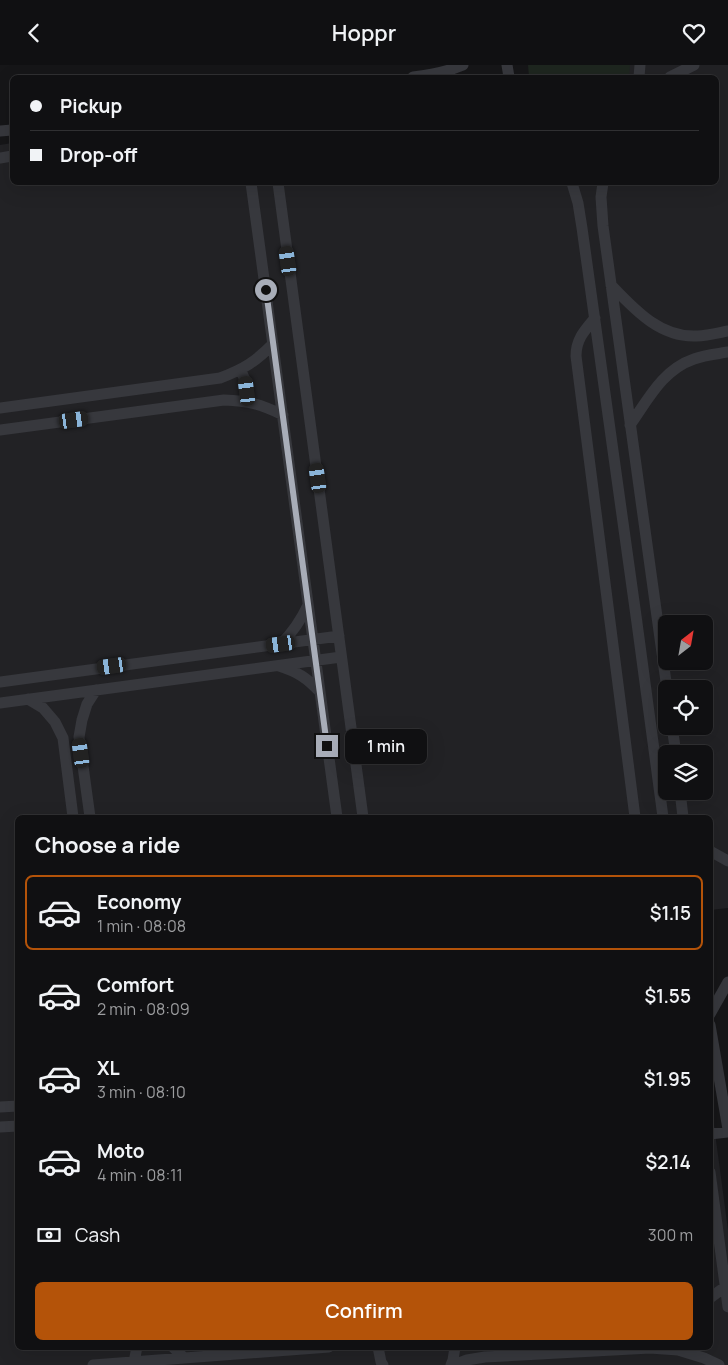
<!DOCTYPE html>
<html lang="en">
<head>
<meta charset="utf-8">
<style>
	body { margin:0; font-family:Manrope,sans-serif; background:#1e1e20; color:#f1f3f6; height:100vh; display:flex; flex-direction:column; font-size:19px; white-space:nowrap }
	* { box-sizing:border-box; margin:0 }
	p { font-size:16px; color:#9c9d9f }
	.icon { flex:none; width:28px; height:28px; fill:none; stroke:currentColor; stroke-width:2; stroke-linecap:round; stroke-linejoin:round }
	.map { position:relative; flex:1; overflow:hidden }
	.details { position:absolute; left:15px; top:750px; width:698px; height:535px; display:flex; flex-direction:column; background:#101012; border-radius:8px; box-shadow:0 5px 20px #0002,0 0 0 1px #303032 }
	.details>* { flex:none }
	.hud { position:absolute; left:10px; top:10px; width:709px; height:110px; border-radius:8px; box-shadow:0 5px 20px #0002,0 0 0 1px #303032; display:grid; align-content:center; height:110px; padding:0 20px; background:#101012 }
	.needle { width:32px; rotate:31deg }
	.controls { position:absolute; left:658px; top:550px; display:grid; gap:10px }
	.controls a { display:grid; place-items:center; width:55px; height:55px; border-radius:8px; background:#101012; box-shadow:0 5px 20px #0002,0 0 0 1px #303032; font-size:25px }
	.end { position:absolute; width:22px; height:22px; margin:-11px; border:6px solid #a8adb8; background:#111; box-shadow:0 0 0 2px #111 }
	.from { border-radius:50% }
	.bubble { position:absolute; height:35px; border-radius:8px; background:#101012; box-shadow:0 5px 20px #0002,0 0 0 1px #303032; font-size:16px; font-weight:600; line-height:35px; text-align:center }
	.car { position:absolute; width:15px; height:30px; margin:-15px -8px; border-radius:6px; box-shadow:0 0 4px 1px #0007; background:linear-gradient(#222 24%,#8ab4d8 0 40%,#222 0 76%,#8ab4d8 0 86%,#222 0) }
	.hud b { display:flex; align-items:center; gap:18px; height:48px; font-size:19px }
	.hud b+b { border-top:1px solid #303032 }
	.hud i { width:12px; height:12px; background:#f1f3f6 }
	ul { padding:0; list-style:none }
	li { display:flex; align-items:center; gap:15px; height:75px; margin:0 10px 8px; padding:0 10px; border:2px solid transparent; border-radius:8px }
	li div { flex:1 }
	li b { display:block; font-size:19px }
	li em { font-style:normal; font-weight:600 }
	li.current { border-color:#b45309 }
	li>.icon { width:45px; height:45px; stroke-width:1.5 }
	h2 { padding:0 20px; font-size:22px; line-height:60px }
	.pay { display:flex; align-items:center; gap:12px; height:55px; padding:0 20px; font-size:19px }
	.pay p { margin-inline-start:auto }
	.button { display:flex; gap:10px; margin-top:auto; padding:10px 20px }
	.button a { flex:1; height:58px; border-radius:8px; background:#b45309; color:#fff; font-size:20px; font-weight:600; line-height:58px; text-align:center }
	header { display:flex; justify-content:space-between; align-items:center; height:65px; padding:0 20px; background:#101012; font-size:22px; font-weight:600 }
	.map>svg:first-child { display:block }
	.built { fill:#222225; fill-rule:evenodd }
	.green { fill:#1e261f }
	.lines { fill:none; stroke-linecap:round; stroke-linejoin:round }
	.minor { stroke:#37383d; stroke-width:11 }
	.route { stroke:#a8adb8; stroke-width:6 }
</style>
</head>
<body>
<header><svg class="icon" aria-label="back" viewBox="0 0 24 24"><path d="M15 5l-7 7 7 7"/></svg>Hoppr<svg class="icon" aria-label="heart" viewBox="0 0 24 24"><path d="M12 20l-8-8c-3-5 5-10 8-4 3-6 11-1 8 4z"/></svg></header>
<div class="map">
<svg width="728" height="1300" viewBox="0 0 728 1300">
	<rect width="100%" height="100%" fill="#161618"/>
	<path class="built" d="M570,0H728V843L710,845V752H18V1282H710V1030L728,1165V1300H0V80L12,78V118H716V12H516L570,6ZM666,559H704V596H666ZM666,624H704V661H666ZM666,689H704V726H666Z"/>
	<path class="green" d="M528,0H630L629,12H529Z"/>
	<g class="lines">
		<path class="minor" d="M507,0L509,12
			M413,12C430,10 447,7 463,0
			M639,12L640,0
			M670,12L694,0
			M0,66L12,65
			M0,93L12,91
			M251,118L337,752
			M278,118L363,752
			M572,118L578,138L582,163L637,558L663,752
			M603,118L601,132L603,161L667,624
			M611,220C634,244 660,273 697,271C707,271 718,268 728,266
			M595,253C585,265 576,274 576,291L635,752
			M240,305C247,316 248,324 244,336
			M0,343L220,313C244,304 255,297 273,279
			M630,360C648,335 662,305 694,294C705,290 717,289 728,287
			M0,365L224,335C249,336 260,339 283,350
			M281,579C293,567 301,555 308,540
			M279,601C298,607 307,613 320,627
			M0,617L339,571
			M28,634L43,643L55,657L63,673L73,752
			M0,638L341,592
			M672,661L676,689
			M680,726L683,752
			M90,752L79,672L82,655L87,639L96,625
			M710,786L728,796
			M710,949L728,917
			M710,960L728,1064
			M0,1042L18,1041
			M0,1062L18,1061
			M710,1069L728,1067
			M710,1107L728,1242
			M710,1233L725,1222
			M173,1282L184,1293
			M378,1282L381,1297L383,1300
			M134,1297L137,1282
			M93,1300L329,1282
			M451,1300L453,1295L455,1282
			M454,1300L467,1295L485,1292L650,1283L678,1285L704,1293L719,1300"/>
	</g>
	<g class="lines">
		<path class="route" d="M266,225L327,681"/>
	</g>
</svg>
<div class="controls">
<a><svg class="needle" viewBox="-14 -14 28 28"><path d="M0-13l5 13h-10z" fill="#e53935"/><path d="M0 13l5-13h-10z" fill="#9c9d9f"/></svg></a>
<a><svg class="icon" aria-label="locate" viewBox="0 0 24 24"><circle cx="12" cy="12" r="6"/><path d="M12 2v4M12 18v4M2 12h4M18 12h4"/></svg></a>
<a><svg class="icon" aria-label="layers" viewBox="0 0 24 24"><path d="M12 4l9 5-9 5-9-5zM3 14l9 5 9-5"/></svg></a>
</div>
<i class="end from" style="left:266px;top:225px"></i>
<i class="end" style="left:327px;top:681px"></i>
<div class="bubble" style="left:345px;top:664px;width:82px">1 min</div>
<i class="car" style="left:288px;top:196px;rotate:352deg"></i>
<i class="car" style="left:247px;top:326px;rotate:353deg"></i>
<i class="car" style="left:74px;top:355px;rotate:82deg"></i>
<i class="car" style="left:318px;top:413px;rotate:352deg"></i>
<i class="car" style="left:281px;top:579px;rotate:262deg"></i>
<i class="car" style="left:112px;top:601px;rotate:262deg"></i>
<i class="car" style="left:81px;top:688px;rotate:352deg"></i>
<div class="hud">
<b><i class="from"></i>Pickup</b>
<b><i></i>Drop-off</b>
</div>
<section class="details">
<h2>Choose a ride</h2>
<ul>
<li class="current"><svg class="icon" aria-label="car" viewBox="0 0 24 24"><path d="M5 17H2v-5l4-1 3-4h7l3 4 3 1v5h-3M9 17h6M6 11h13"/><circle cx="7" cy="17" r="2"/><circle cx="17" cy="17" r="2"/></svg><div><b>Economy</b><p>1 min · 08:08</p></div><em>$1.15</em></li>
<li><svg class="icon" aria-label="car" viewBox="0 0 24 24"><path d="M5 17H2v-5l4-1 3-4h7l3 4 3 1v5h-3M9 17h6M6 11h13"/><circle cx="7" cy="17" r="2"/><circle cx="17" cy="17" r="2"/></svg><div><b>Comfort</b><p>2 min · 08:09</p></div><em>$1.55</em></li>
<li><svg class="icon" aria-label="car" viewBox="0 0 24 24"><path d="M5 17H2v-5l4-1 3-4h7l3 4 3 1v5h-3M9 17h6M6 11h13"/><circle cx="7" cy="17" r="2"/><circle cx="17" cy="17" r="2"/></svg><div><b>XL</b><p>3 min · 08:10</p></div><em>$1.95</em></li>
<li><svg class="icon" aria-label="car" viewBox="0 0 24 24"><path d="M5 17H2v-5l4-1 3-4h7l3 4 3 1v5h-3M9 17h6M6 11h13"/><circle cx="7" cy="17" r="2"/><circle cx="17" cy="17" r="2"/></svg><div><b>Moto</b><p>4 min · 08:11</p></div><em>$2.14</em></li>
</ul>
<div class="pay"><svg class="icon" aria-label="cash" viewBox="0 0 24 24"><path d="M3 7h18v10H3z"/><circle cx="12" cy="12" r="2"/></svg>Cash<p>300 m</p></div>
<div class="button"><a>Confirm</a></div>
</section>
</div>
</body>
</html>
